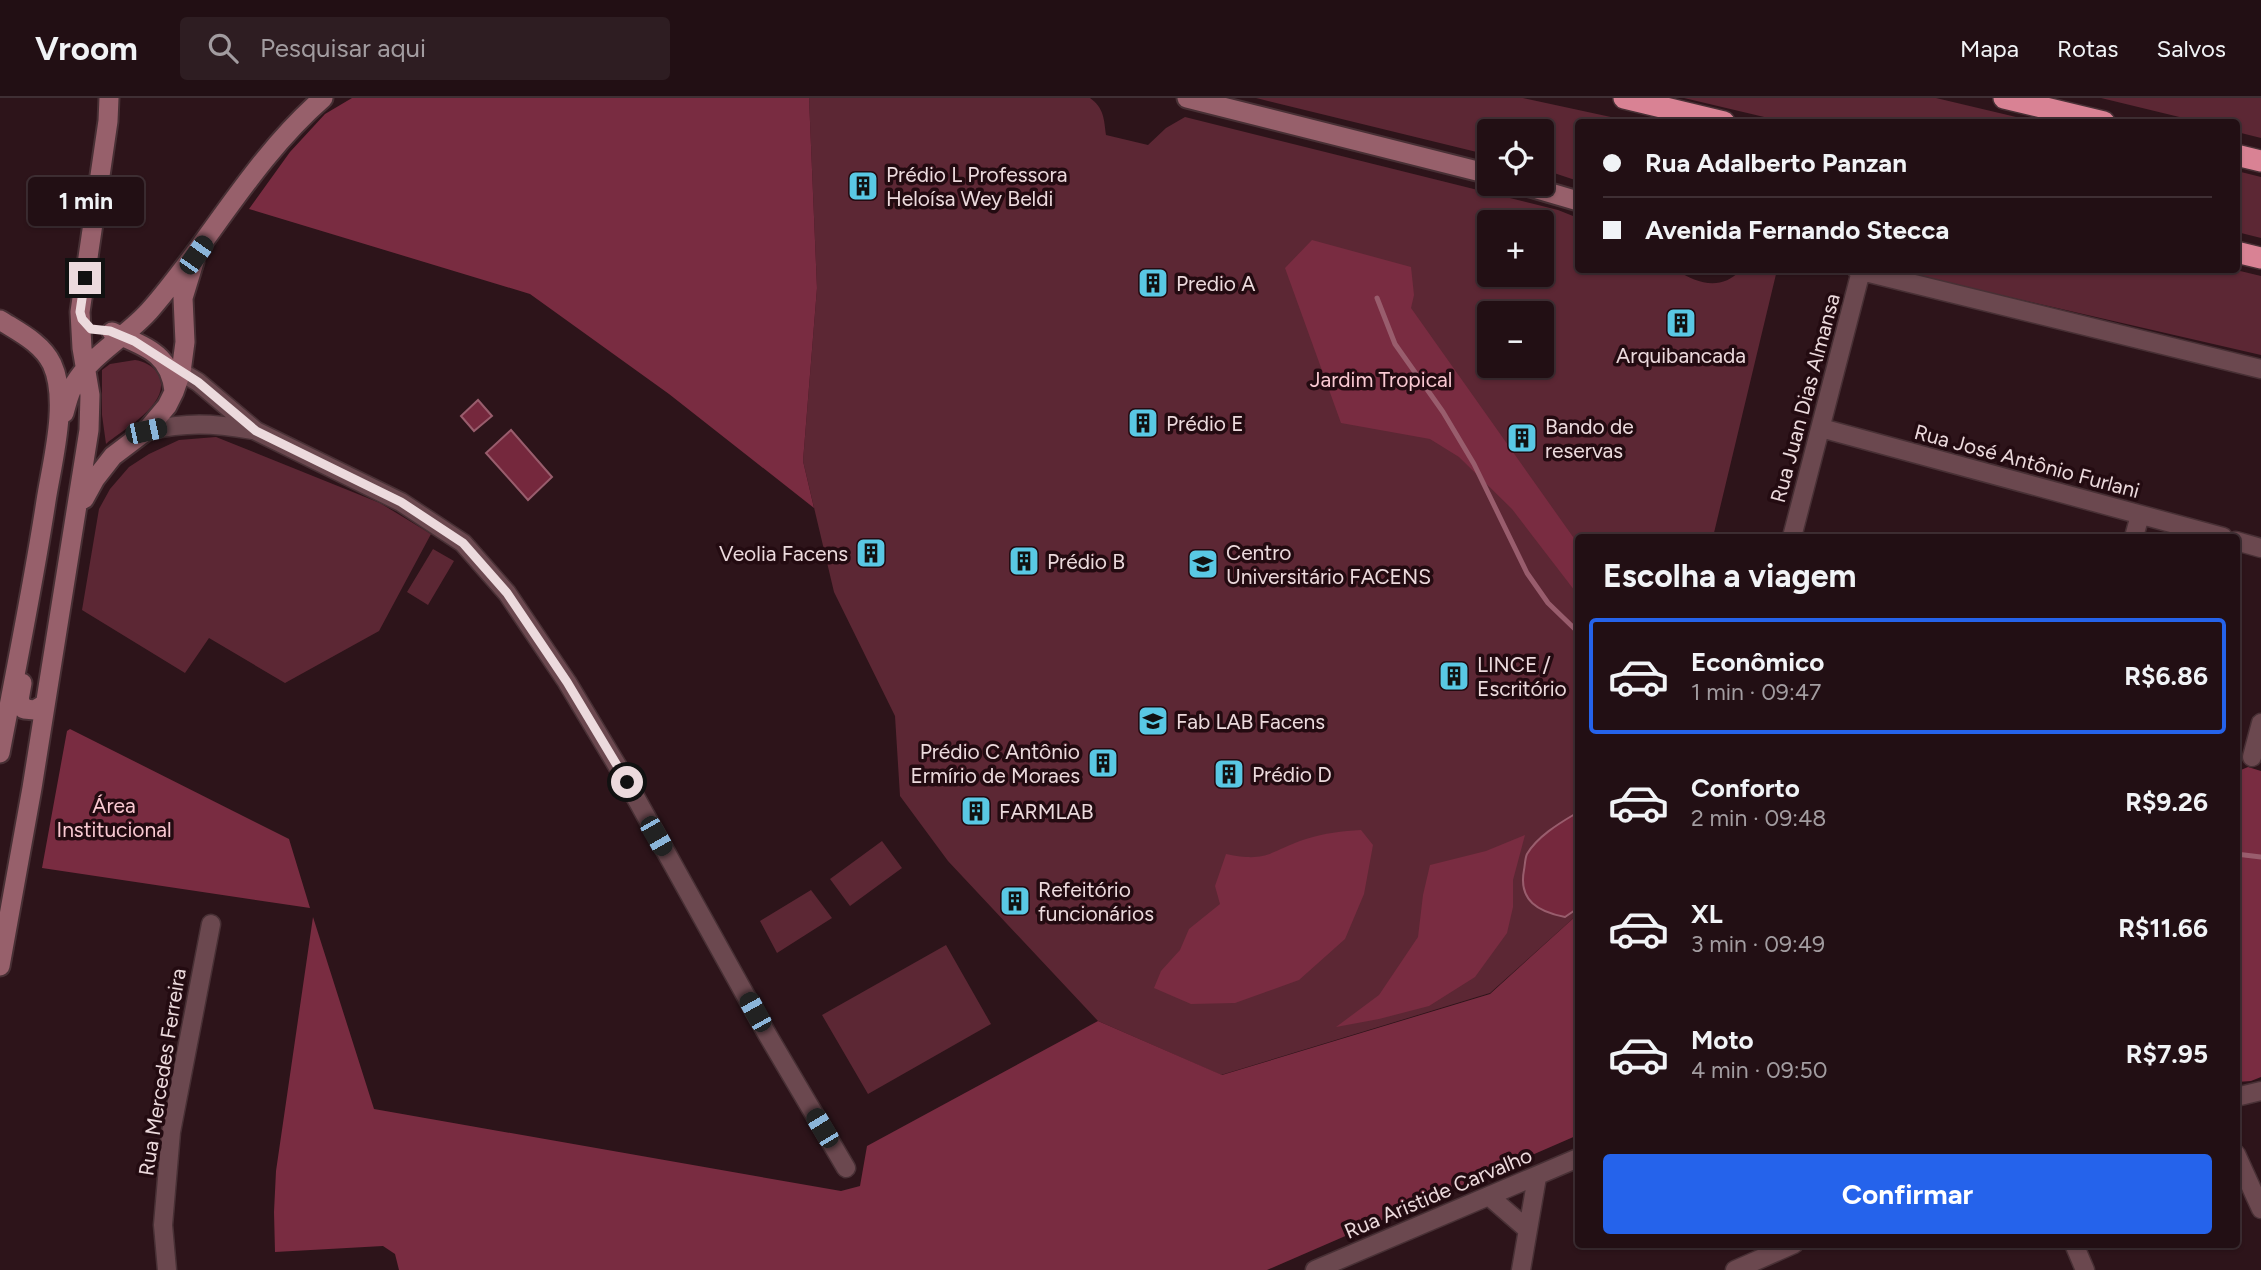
<!DOCTYPE html>
<html lang="pt">
<head>
<meta charset="utf-8">
<style>
	body { margin:0; font-family:Figtree,sans-serif; background:#2e1d22; color:#f1f3f6; height:100vh; display:flex; flex-direction:column; font-size:26px; white-space:nowrap }
	* { box-sizing:border-box; margin:0 }
	p { font-size:23px; color:#a29ca0 }
	.icon { flex:none; width:38px; height:38px; fill:none; stroke:currentColor; stroke-width:2; stroke-linecap:round; stroke-linejoin:round }
	.map { position:relative; flex:1; overflow:hidden }
	.panel { position:absolute; left:1575px; top:436px; width:665px; height:714px; display:flex; flex-direction:column; background:#220f14; border-radius:7px; box-shadow:0 2px 5px #0004,0 0 0 2px #3f2f34 }
	.panel>* { flex:none }
	.banner { position:absolute; left:1575px; top:21px; width:665px; height:154px; border-radius:7px; box-shadow:0 2px 5px #0004,0 0 0 2px #3f2f34; display:grid; align-content:center; height:154px; padding:0 28px; background:#220f14 }
	.controls { position:absolute; left:1477px; top:21px; display:grid; gap:14px }
	.controls a { display:grid; place-items:center; width:77px; height:77px; border-radius:7px; background:#220f14; box-shadow:0 2px 5px #0004,0 0 0 2px #3f2f34; font-size:35px }
	.end { position:absolute; width:32px; height:32px; margin:-16px; border:9px solid #ecdadd; background:#111; box-shadow:0 0 0 4px #111 }
	.from { border-radius:50% }
	.bubble { position:absolute; height:49px; border-radius:7px; background:#220f14; box-shadow:0 2px 5px #0004,0 0 0 2px #3f2f34; font-size:23px; font-weight:700; line-height:49px; text-align:center }
	.car { position:absolute; width:21px; height:42px; margin:-21px -10px; border-radius:9px; box-shadow:0 0 5px 2px #0007; background:linear-gradient(#222 24%,#8ab4d8 0 40%,#222 0 76%,#8ab4d8 0 86%,#222 0) }
	.banner b { display:flex; align-items:center; gap:24px; height:66px; font-size:26px }
	.banner b+b { border-top:2px solid #3f2f34 }
	.banner i { width:18px; height:18px; background:#f1f3f6 }
	ul { padding:0; list-style:none }
	li { display:flex; align-items:center; gap:21px; height:116px; margin:0 14px 10px; padding:0 14px; border:4px solid transparent; border-radius:7px }
	li div { flex:1 }
	li b { display:block; font-size:26px }
	li em { font-style:normal; font-weight:700 }
	li.current { border-color:#2563eb }
	li>.icon { width:63px; height:63px; stroke-width:1.5 }
	h2 { padding:0 28px; font-size:32px; line-height:84px }
	.cta { display:flex; gap:14px; margin-top:auto; padding:14px 28px }
	.cta a { flex:1; height:80px; border-radius:7px; background:#2563eb; color:#fff; font-size:28px; font-weight:700; line-height:80px; text-align:center }
	header { display:flex; align-items:center; gap:42px; box-sizing:border-box; height:98px; padding:0 35px; background:#220f14; border-bottom:2px solid #3f2f34 }
	header strong { font-size:33px }
	nav { display:flex; gap:38px; margin-inline-start:auto; font-size:24px }
	.search { width:490px; height:63px; background:#2e1d22; display:flex; align-items:center; gap:18px; box-sizing:border-box; padding:0 24px; border-radius:7px; color:#a29ca0; font-size:26px }
	.map>svg:first-child { display:block }
	.green { fill:#5c2734; fill-rule:evenodd }
	.forest { fill:#792c41 }
	.water { fill:#75283d; stroke:#995d6d; stroke-width:2 }
	.lines { fill:none; stroke-linecap:round; stroke-linejoin:round }
	.stream { stroke:#995d6d; stroke-width:5 }
	.minor-casing { stroke:#483035; stroke-width:21 }
	.secondary-casing { stroke:#483035; stroke-width:23 }
	.motorway-casing { stroke:#483035; stroke-width:24 }
	.minor { stroke:#6b484f; stroke-width:18 }
	.secondary { stroke:#97606b; stroke-width:19 }
	.motorway { stroke:#d98294; stroke-width:21 }
	.route { stroke:#ecdadd; stroke-width:9 }
	.labels { text-anchor:middle; dominant-baseline:central; stroke-width:7; stroke-linejoin:round; paint-order:stroke }
	.poi-label { font-size:21px; fill:#ecdadd; stroke:#230b11; text-anchor:start }
	.park-label { font-size:21px; fill:#f9c9d2; stroke:#230b11 }
	.street-label { font-size:21px; fill:#ecdadd; stroke:#230b11 }
</style>
</head>
<body>
<header>
<strong>Vroom</strong>
<div class="search"><svg class="icon" aria-label="search" viewBox="0 0 24 24"><circle cx="10" cy="10" r="6"/><path d="M15 15l6 6"/></svg>Pesquisar aqui</div>
<nav><a>Mapa</a><a>Rotas</a><a>Salvos</a></nav>
</header>
<div class="map">
<svg width="2261" height="1172" viewBox="0 0 2261 1172">
	<rect width="100%" height="100%" fill="#2d141a"/>
	<path class="green" d="M809,0H1090C1104,10 1104,21 1106,37L1148,47L1166,30L1185,19L1558,112L1578,120V172H1676C1698,186 1721,193 1741,172H1777L1713,439H1578V816L1490,895L1221,977L1098,923L948,763L900,698L895,618L834,494L803,363L817,190ZM1489,124H1542V177H1489ZM1489,215H1542V268H1489Z
		M1256,0H1523L1634,24H1578V83L1542,71V33H1489V57Z
		M1684,0H1936L2037,24H1785Z
		M2101,0H2261V40L2237,34L2236,24H2200Z
		M2237,73L2261,79V140L2237,134Z
		M1892,172H2236L2261,178V257Z
		M135,262C143,263 154,268 158,276C174,305 123,331 106,346L102,317V272L110,266Z
		M216,339L380,405L431,436L379,533L285,585L209,540L185,575L82,512L99,411L110,391L129,369L149,356L179,342Z
		M433,451L454,463L428,507L407,494Z
		M882,743L902,770L850,808L830,781Z
		M811,792L832,820L777,855L760,823Z
		M946,847L991,926L868,996L822,917Z"/>
	<path class="forest" d="M352,0H809L817,190L803,363L814,410L669,296L530,196L249,111L290,54L325,16Z
		M1312,142L1411,169L1414,197L1411,210L1578,446V497L1512,411L1459,359L1430,341L1341,325L1285,170Z
		M70,631L289,741L310,810L42,770L67,633Z
		M2248,669L2261,673V979L2251,983L2237,984L2236,674Z
		M1361,732L1373,747L1364,796L1345,841L1299,882L1235,905L1191,906L1154,890L1161,873L1180,852L1189,831L1220,806L1215,788L1226,756C1269,765 1269,753 1306,741C1325,735 1342,733 1361,732Z
		M1525,737L1513,782V809L1507,835L1475,879L1429,908L1379,921L1336,929L1379,897L1418,839L1423,797L1430,767L1486,753Z
		M1578,816V1037L1267,1172H399L395,1156L383,1148L275,1154L274,1114L276,1073L313,819L374,1011L841,1093L860,1088L867,1048L1098,923L1222,977L1490,896Z"/>
	<path class="water" d="M478,302L492,318L474,333L461,318Z
		M511,332L552,379L528,402L486,355Z
		M1575,716L1578,717V810L1565,819C1539,814 1518,803 1524,772C1525,767 1525,760 1527,756C1537,739 1558,726 1575,716Z"/>
	<g class="lines">
		<path class="stream" d="M1377,200L1395,246L1443,314L1474,366L1527,475L1548,505L1578,534
			M2236,756L2261,759"/>
		<g class="minor-casing">
			<path id="minor" d="M1857,172L2261,271
				M181,274L198,284L256,333L401,404L463,445L507,495L567,584L627,684L767,936L846,1070
				M1821,330L2223,439
				M146,333C187,324 211,325 253,332
				M1792,439L1861,173
				M2134,439L2140,417
				M2236,443L2261,450
				M2252,659L2261,625
				M2236,999L2261,993
				M2236,1056L2261,1111
				M1490,1099L1528,1132
				M2074,1146L2085,1172
				M167,1172L163,1127L171,1034L211,826
				M1315,1172L1578,1060
				M1521,1172L1537,1079
				M1735,1172L1794,1146"/>
		</g>
		<g class="secondary-casing">
			<path id="secondary" d="M1187,0L1489,76
				M1520,86L1578,103
				M0,222C19,234 42,245 52,266C69,303 52,364 46,403C33,488 16,571 0,655
				M112,234C143,248 170,254 174,293
				M64,315C67,305 69,294 75,285C93,255 129,237 151,211C211,142 253,61 323,0
				M84,401L95,381L113,358L146,333L167,308L174,294L181,274L185,244L183,200L194,164
				M22,585L19,602L24,611L35,612L45,606
				M0,868L32,690L89,332L90,297L82,250L80,214L108,23L109,0"/>
		</g>
		<g class="motorway-casing">
			<path id="motorway" d="M1624,0L1724,24
				M2004,0L2104,24
				M2236,57L2261,63
				M2236,154L2261,160"/>
		</g>
		<use href="#minor" class="minor"/>
		<use href="#secondary" class="secondary"/>
		<use href="#motorway" class="motorway"/>
	</g>
	<g class="lines">
		<path class="route" d="M85,180L80,214L82,221L91,231L110,233L134,243L198,284L256,333L401,404L463,445L507,495L567,584L627,684"/>
	</g>
	<defs>
		<g id="building-square" transform="scale(1.575)"><rect x="-9" y="-9" width="18" height="18" rx="4" fill="#59c8e4" stroke="#230b11"/><path d="M-4-6H4V6H1V3H-1V6H-4ZM-2.5-4.3h1.7v1.8h-1.7ZM.8-4.3h1.7v1.8H.8ZM-2.5-1h1.7V.8h-1.7ZM.8-1h1.7V.8H.8Z" fill="#111"/></g>
		<g id="university-square" transform="scale(1.575)"><rect x="-9" y="-9" width="18" height="18" rx="4" fill="#59c8e4" stroke="#230b11"/><path d="M0-5L7-2L0 1L-7-2ZM-4 1L0 2.5L4 1V4Q0 6-4 4Z" fill="#111"/></g>
	</defs>
	<g fill-rule="evenodd">
		<use href="#building-square" x="863" y="88"/>
		<use href="#building-square" x="1153" y="185"/>
		<use href="#building-square" x="1681" y="225"/>
		<use href="#building-square" x="1143" y="325"/>
		<use href="#building-square" x="1522" y="340"/>
		<use href="#building-square" x="871" y="455"/>
		<use href="#building-square" x="1024" y="463"/>
		<use href="#university-square" x="1203" y="466"/>
		<use href="#building-square" x="1454" y="578"/>
		<use href="#university-square" x="1153" y="623"/>
		<use href="#building-square" x="1103" y="665"/>
		<use href="#building-square" x="1229" y="676"/>
		<use href="#building-square" x="976" y="713"/>
		<use href="#building-square" x="1015" y="803"/>
	</g>
	<g class="labels">
		<g class="poi-label">
			<text x="886" y="76">Prédio L Professora<tspan x="886" dy="24">Heloísa Wey Beldi</tspan></text>
			<text x="1176" y="185">Predio A</text>
			<text x="1681" y="257" text-anchor="middle">Arquibancada</text>
			<text x="1166" y="325">Prédio E</text>
			<text x="1545" y="328">Bando de<tspan x="1545" dy="24">reservas</tspan></text>
			<text x="1226" y="454">Centro<tspan x="1226" dy="24">Universitário FACENS</tspan></text>
			<text x="848" y="455" text-anchor="end">Veolia Facens</text>
			<text x="1047" y="463">Prédio B</text>
			<text x="1477" y="566">LINCE /<tspan x="1477" dy="24">Escritório</tspan></text>
			<text x="1176" y="623">Fab LAB Facens</text>
			<text x="1080" y="653" text-anchor="end">Prédio C Antônio<tspan x="1080" dy="24">Ermírio de Moraes</tspan></text>
			<text x="1252" y="676">Prédio D</text>
			<text x="999" y="713">FARMLAB</text>
			<text x="1038" y="791">Refeitório<tspan x="1038" dy="24">funcionários</tspan></text>
		</g>
		<g class="park-label">
			<text x="1381" y="281">Jardim Tropical</text>
			<text x="114" y="707">Área<tspan x="114" dy="24">Institucional</tspan></text>
		</g>
		<g class="street-label">
			<text transform="translate(1805 300) rotate(-75)">Rua Juan Dias Almansa</text>
			<text transform="translate(2027 363) rotate(15)">Rua José Antônio Furlani</text>
			<text transform="translate(162 974) rotate(-81)">Rua Mercedes Ferreira</text>
			<text transform="translate(1438 1095) rotate(-23)">Rua Aristide Carvalho</text>
		</g>
	</g>
</svg>
<div class="controls">
<a><svg class="icon" aria-label="locate" viewBox="0 0 24 24"><circle cx="12" cy="12" r="6"/><path d="M12 2v4M12 18v4M2 12h4M18 12h4"/></svg></a>
<a>+</a>
<a>−</a>
</div>
<i class="end from" style="left:627px;top:684px"></i>
<i class="end" style="left:85px;top:180px"></i>
<div class="bubble" style="left:28px;top:79px;width:116px">1 min</div>
<i class="car" style="left:196px;top:157px;rotate:35deg"></i>
<i class="car" style="left:146px;top:333px;rotate:78deg"></i>
<i class="car" style="left:656px;top:738px;rotate:150deg"></i>
<i class="car" style="left:755px;top:914px;rotate:331deg"></i>
<i class="car" style="left:822px;top:1030px;rotate:329deg"></i>
<div class="banner">
<b><i class="from"></i>Rua Adalberto Panzan</b>
<b><i></i>Avenida Fernando Stecca</b>
</div>
<section class="panel">
<h2>Escolha a viagem</h2>
<ul>
<li class="current"><svg class="icon" aria-label="car" viewBox="0 0 24 24"><path d="M5 17H2v-5l4-1 3-4h7l3 4 3 1v5h-3M9 17h6M6 11h13"/><circle cx="7" cy="17" r="2"/><circle cx="17" cy="17" r="2"/></svg><div><b>Econômico</b><p>1 min · 09:47</p></div><em>R$6.86</em></li>
<li><svg class="icon" aria-label="car" viewBox="0 0 24 24"><path d="M5 17H2v-5l4-1 3-4h7l3 4 3 1v5h-3M9 17h6M6 11h13"/><circle cx="7" cy="17" r="2"/><circle cx="17" cy="17" r="2"/></svg><div><b>Conforto</b><p>2 min · 09:48</p></div><em>R$9.26</em></li>
<li><svg class="icon" aria-label="car" viewBox="0 0 24 24"><path d="M5 17H2v-5l4-1 3-4h7l3 4 3 1v5h-3M9 17h6M6 11h13"/><circle cx="7" cy="17" r="2"/><circle cx="17" cy="17" r="2"/></svg><div><b>XL</b><p>3 min · 09:49</p></div><em>R$11.66</em></li>
<li><svg class="icon" aria-label="car" viewBox="0 0 24 24"><path d="M5 17H2v-5l4-1 3-4h7l3 4 3 1v5h-3M9 17h6M6 11h13"/><circle cx="7" cy="17" r="2"/><circle cx="17" cy="17" r="2"/></svg><div><b>Moto</b><p>4 min · 09:50</p></div><em>R$7.95</em></li>
</ul>
<div class="cta"><a>Confirmar</a></div>
</section>
</div>
</body>
</html>
